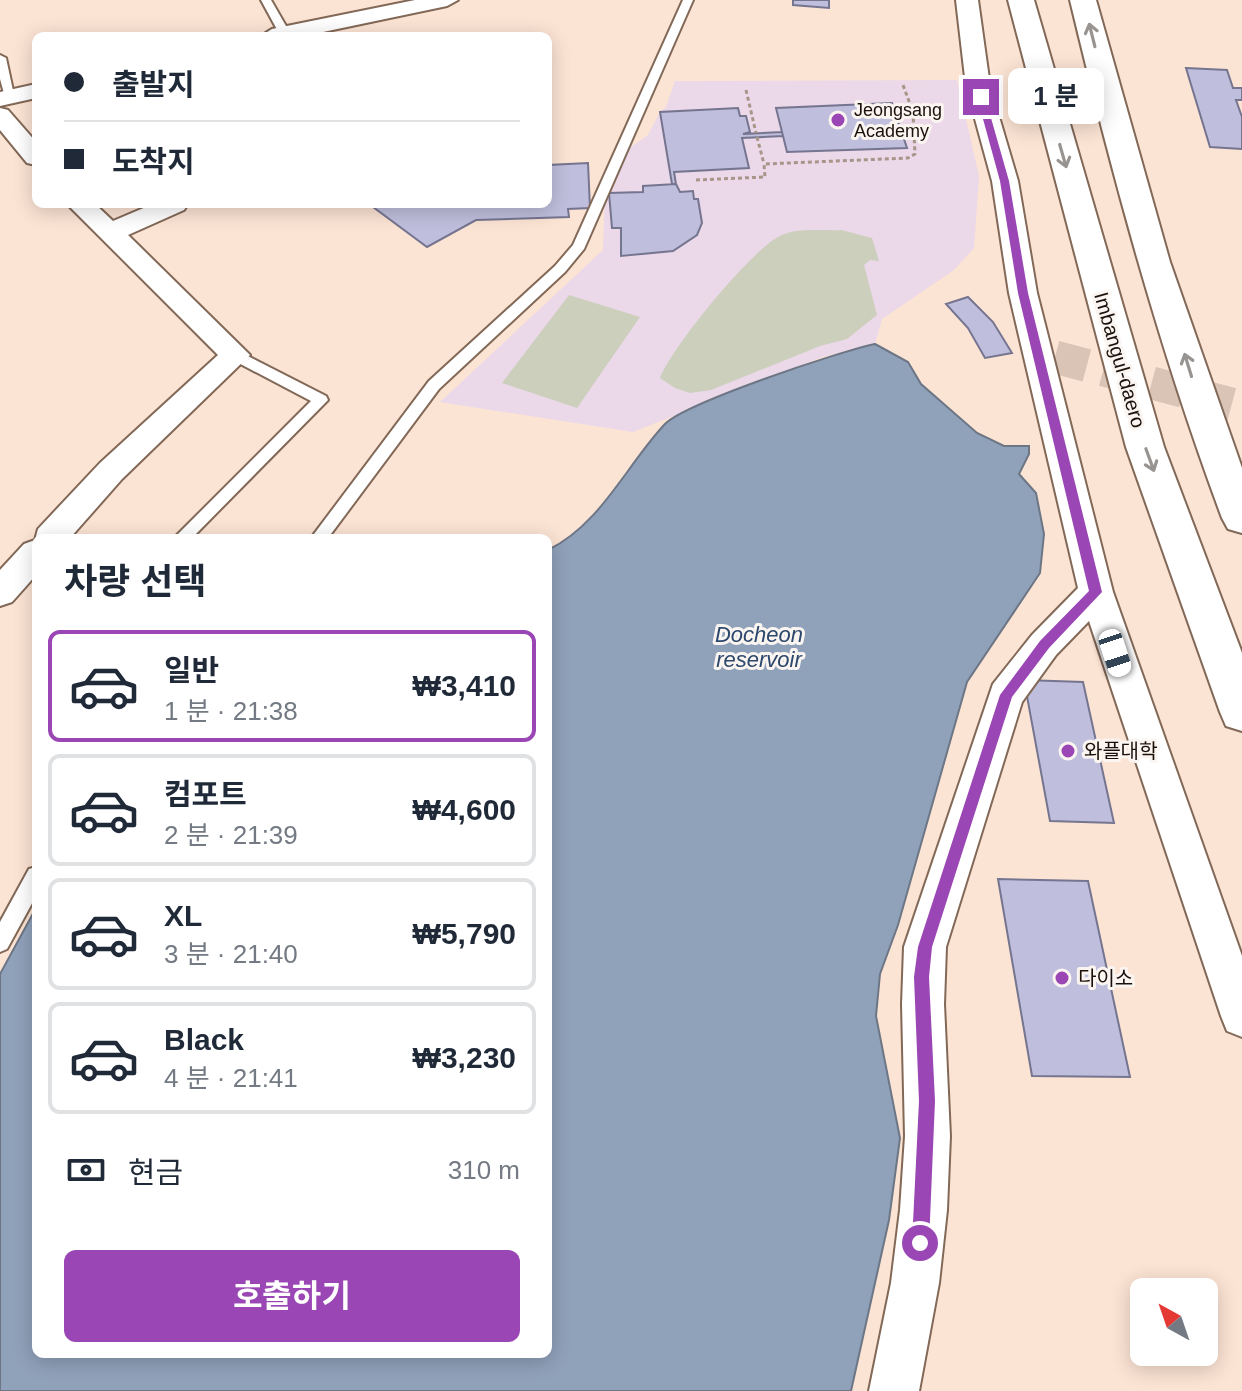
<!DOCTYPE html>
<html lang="ko">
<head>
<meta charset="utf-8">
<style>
	body { margin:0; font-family:Arial,"Noto Sans KR",sans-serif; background:#f6f6f7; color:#1f2937; height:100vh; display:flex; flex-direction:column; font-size:30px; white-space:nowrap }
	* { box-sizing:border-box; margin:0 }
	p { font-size:26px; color:#747a83 }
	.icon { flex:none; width:44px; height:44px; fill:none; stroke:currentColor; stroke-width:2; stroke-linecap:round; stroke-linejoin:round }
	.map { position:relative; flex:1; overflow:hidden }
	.panel { position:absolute; left:32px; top:534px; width:520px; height:824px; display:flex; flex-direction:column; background:#fff; border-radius:12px; box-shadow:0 4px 20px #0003 }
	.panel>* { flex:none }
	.banner { position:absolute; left:32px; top:32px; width:520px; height:176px; border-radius:12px; box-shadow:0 4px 20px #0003; display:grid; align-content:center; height:176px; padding:0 32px; background:#fff }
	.needle { width:52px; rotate:320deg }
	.controls { position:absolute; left:1130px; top:1278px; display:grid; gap:16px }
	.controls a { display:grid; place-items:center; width:88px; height:88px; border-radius:12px; background:#fff; box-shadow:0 4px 20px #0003; font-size:40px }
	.end { position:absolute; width:36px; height:36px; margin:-18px; border:10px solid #9a46b4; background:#fff; box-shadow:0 0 0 4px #fff }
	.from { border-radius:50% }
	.bubble { position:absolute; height:56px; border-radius:12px; background:#fff; box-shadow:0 4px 20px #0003; font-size:26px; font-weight:700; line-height:56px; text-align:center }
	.car { position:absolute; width:24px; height:48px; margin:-24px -12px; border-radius:10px; box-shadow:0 0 6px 2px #0007; background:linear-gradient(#fff 24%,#345 0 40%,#fff 0 76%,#345 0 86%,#fff 0) }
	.banner b { display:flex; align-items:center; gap:28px; height:76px; font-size:30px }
	.banner b+b { border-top:2px solid #e0e1e3 }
	.banner i { width:20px; height:20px; background:#1f2937 }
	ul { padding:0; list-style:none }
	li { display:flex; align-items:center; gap:24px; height:112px; margin:0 16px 12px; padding:0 16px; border:4px solid #e0e1e3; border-radius:12px }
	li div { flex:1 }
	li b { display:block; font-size:30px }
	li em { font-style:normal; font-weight:700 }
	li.on { border-color:#9a46b4 }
	li>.icon { width:72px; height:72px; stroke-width:1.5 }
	h2 { padding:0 32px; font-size:36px; line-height:96px }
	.pay { display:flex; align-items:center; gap:20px; height:88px; padding:0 32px; font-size:30px }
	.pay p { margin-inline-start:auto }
	.action { display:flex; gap:16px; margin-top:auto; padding:16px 32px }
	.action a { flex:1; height:92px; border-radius:12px; background:#9a46b4; color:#fff; font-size:32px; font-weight:700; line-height:92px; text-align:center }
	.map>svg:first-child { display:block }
	.education { fill:#ebd8e9 }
	.green { fill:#cccfbc }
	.water { fill:#90a1ba; stroke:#6d7685; stroke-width:2 }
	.building { fill:#bfbfdd; stroke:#757590; stroke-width:2 }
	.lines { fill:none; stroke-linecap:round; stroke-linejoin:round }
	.minor-tunnel { stroke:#dac4b6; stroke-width:33; stroke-dasharray:33 17; stroke-linecap:butt }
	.service-casing { stroke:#826857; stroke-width:4 }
	.minor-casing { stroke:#826857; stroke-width:4 }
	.secondary-casing { stroke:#826857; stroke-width:4 }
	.path { stroke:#a89589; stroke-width:3; stroke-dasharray:4 3; stroke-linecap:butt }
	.service { fill:#fff; fill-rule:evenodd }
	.minor { fill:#fff; fill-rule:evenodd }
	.secondary { fill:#fff; fill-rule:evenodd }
	.oneway { stroke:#989491 }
	.route { fill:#9a46b4 }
	.poi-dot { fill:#9a46b4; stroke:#fbf5f1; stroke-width:3 }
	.labels { text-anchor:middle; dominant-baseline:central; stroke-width:6; stroke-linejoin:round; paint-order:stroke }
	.far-poi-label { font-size:18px; fill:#1b110a; stroke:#fbf5f1; text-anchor:start }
	.street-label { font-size:20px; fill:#1b110a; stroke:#fbf5f1 }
	.poi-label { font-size:20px; fill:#1b110a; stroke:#fbf5f1; text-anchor:start }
	.water-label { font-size:22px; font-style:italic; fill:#2d486d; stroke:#fbf5f1 }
</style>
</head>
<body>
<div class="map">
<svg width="1242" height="1391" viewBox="0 0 1242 1391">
	<rect width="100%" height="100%" fill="#fce4d4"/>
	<path class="education" d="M957,80L979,176L974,248L954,270L882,319L875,344L822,357L633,432L440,402L603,250L605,191L628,149L648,135L660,112L666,107L675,81Z"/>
	<path class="green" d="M841,230L872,238L879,261L870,260L864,265L877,315L847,339L820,346L711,390L690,393L675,388L660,378C672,347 751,250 780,236C797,227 823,231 841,230Z
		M569,295L640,317L577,408L502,383Z"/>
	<path class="water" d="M875,344L908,362L921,384L977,433L1004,446H1029V454L1019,474L1036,493L1044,534L1040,573L967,682L898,925L880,974L876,1016L900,1138L889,1220L851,1391H0V974L36,908V1354H548V550C600,525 626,466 664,425C682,404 841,351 875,344Z"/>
	<path class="building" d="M793,0H829V8L793,5Z
		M1186,68L1227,70L1233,88H1242V100H1236L1242,117V149L1210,147Z
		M892,103L907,148L787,152L776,108Z
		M738,108L740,116H746L750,132L743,134L782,132L783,136L742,138L749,168L674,172L676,184H672L660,112Z
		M588,163L590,208L568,209L569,217L476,220L427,247L369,204H548V165Z
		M676,184L680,192L693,191L694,199H698L702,223L697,235L673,251L621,256V228H612L609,193L643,192V186Z
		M968,297L993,322L1012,353L985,358L968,328L946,304Z
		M1024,680L1083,682L1114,823L1050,821Z
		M998,879L1088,881L1130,1077L1032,1076Z"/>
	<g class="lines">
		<path class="minor-tunnel" d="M1055,357L1242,407"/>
		<g class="service-casing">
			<path id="service" d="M261,0H271L290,33L288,35H280Z
				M683,0H693L584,249L565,272L439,389L328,538H311L429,381L555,266L573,245Z
				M0,55L6,58L15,100L5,97L0,79Z
				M236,350L326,396L328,400L192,538H174L311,401L231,359L229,355Z
				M36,867V896L7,949L0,952V922L29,869Z"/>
		</g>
		<g class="minor-casing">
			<path id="minor" d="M415,0H458L447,6L304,36H261L272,29Z
				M956,0H978L990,86L1018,181L1037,293L1113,592L1242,956V1037L1227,1031L1221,1016L1089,621L1056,655L1022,702L946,947L944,1004L950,1136L947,1210L939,1283L919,1391H869L891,1283L900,1210L905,1136L902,1004L904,947L993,684L1032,635L1078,588L1009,293L992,181L966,86Z
				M36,84V98L0,106V92Z
				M0,108L8,110L36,142V165L27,163L0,130Z
				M67,204H95L113,221L153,204H188L184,210L128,235L250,355L122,479L70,538H36V575L12,602L0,606V570L24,544L35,540L38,529L100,463L218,355Z"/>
		</g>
		<g class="secondary-casing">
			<path id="secondary" d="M1008,0H1034L1164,447L1242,653V731L1226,726L1220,712L1126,447Z
				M1070,0H1096L1170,262L1242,468V533L1228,529L1222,518C1159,349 1112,175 1070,0Z"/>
		</g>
		<path class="path" d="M746,90L756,133
			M757,137L764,164
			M696,180L765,177L764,164L908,158L915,154L913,112L903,85"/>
		<use href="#service" class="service"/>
		<use href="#minor" class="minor"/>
		<use href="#secondary" class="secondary"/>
	</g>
	<defs><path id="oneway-shaft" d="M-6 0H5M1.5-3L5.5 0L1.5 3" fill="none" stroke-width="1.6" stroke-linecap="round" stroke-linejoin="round" transform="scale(2)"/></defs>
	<g class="oneway">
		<use href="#oneway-shaft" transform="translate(1092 35) rotate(-104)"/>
		<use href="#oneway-shaft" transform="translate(1063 156) rotate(74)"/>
		<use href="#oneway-shaft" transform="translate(1188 365) rotate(-107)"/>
		<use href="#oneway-shaft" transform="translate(1150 460) rotate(70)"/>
	</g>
	<path class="route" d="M981,94L985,97L1009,181L1028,293L1102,592L1049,648L1012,697L932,947L929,977L935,1101L929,1243L920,1251L912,1243L919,1101L914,977L918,947L1000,695L1040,641L1089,591L1018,293L1000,181L977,97Z"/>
	<g class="poi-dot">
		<circle cx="838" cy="120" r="8"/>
		<circle cx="1068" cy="751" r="8"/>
		<circle cx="1062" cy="978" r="8"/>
	</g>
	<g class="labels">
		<g class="far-poi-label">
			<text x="854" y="110">Jeongsang<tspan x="854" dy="21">Academy</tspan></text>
		</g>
		<g class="street-label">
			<text transform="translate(1120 360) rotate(74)">Imbangul-daero</text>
		</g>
		<g class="poi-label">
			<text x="1084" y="751">와플대학</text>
			<text x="1078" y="978">다이소</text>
		</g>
		<g class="water-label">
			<text x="759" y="634">Docheon<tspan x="759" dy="25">reservoir</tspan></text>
		</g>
	</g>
</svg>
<div class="controls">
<a><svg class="needle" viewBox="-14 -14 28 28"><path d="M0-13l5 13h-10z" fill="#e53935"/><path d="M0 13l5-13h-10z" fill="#747a83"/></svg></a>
</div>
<i class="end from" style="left:920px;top:1243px"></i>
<i class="end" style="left:981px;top:97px"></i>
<div class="bubble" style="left:1008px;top:68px;width:96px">1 분</div>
<i class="car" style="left:1115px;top:653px;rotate:162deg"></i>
<div class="banner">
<b><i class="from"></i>출발지</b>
<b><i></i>도착지</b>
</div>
<section class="panel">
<h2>차량 선택</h2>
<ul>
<li class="on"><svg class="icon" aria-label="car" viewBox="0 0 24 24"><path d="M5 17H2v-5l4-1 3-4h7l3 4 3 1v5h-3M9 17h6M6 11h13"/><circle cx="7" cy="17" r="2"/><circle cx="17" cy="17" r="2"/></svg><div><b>일반</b><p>1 분 · 21:38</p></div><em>₩3,410</em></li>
<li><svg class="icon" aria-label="car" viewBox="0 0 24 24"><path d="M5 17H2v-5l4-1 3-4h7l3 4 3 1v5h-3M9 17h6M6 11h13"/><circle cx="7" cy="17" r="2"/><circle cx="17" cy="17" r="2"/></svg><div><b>컴포트</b><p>2 분 · 21:39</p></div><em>₩4,600</em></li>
<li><svg class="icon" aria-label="car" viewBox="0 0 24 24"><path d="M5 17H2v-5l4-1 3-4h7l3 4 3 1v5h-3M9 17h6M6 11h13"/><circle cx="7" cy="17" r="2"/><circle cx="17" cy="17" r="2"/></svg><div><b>XL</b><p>3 분 · 21:40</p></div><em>₩5,790</em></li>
<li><svg class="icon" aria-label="car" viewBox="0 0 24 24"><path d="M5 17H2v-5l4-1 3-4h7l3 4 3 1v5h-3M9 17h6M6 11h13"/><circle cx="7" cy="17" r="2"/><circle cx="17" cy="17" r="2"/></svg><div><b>Black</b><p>4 분 · 21:41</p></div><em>₩3,230</em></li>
</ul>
<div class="pay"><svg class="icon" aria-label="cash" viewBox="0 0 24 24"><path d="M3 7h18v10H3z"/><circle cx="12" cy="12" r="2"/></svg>현금<p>310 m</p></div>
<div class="action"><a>호출하기</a></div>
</section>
</div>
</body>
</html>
